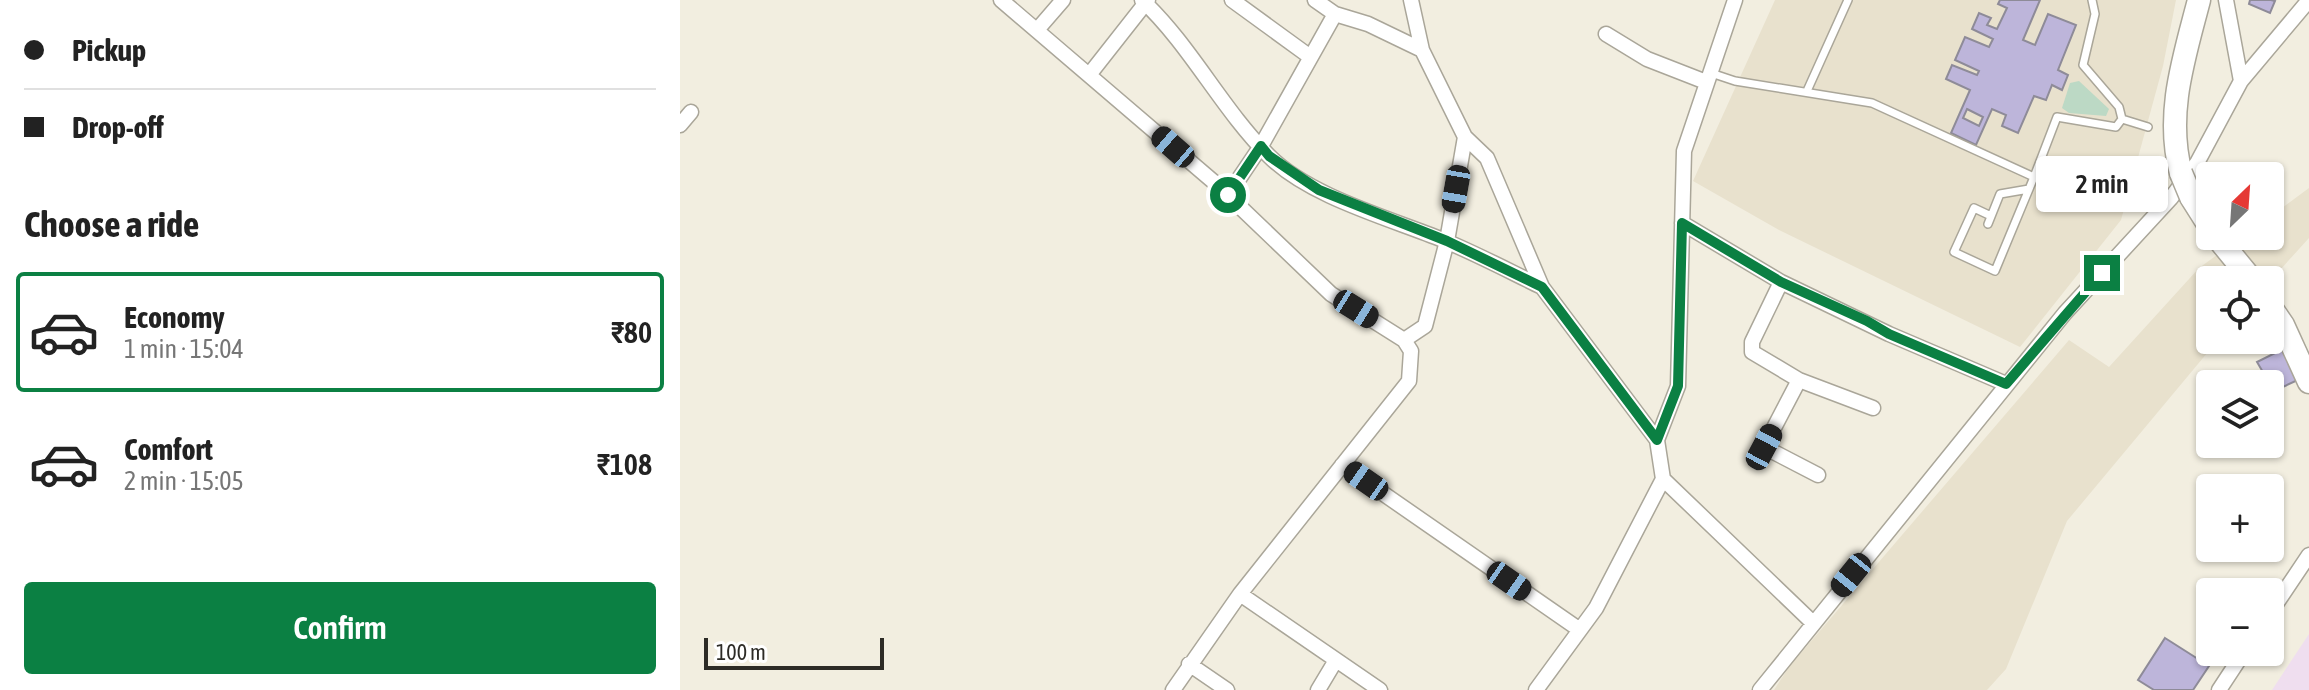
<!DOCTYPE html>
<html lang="en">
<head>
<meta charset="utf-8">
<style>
	body { margin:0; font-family:"Asap Condensed",sans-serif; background:#f2f2f2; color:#222; height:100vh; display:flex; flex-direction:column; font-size:30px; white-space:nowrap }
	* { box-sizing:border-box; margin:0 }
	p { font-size:26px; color:#767676 }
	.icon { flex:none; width:44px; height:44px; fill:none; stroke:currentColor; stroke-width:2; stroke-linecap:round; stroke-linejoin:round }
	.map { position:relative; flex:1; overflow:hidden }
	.sheet { display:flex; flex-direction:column; background:#fff; width:680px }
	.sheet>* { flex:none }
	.top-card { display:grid; align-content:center; height:176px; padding:0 24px; background:#fff }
	.needle { width:52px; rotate:25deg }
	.fabs { position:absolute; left:1516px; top:162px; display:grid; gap:16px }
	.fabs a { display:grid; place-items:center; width:88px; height:88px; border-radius:8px; background:#fff; box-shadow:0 2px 6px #0004; font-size:40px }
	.scale { position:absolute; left:24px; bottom:20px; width:180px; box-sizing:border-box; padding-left:8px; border:4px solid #2d2b26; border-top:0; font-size:22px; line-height:28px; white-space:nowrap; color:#2d2b26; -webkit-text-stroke:6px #fff; paint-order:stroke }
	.end { position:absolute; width:36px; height:36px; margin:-18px; border:10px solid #0b8043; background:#fff; box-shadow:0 0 0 4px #fff }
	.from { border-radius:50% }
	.bubble { position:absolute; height:56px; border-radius:8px; background:#fff; box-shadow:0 2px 6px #0004; font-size:26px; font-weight:600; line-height:56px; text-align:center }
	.car { position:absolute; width:24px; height:48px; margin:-24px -12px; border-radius:10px; box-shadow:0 0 6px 2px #0007; background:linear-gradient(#222 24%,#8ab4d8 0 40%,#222 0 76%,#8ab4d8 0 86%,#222 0) }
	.top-card b { display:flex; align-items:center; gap:28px; height:76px; font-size:30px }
	.top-card b+b { border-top:2px solid #e0e0e0 }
	.top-card i { width:20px; height:20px; background:#222 }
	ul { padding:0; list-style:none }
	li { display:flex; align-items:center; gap:24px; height:120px; margin:0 16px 12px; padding:0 8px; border:4px solid transparent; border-radius:8px }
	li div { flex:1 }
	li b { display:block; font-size:30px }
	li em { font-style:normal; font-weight:600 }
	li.active { border-color:#0b8043 }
	li>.icon { width:72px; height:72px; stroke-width:1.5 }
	h2 { padding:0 24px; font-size:36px; line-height:96px }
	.cta { display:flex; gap:16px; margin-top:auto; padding:16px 24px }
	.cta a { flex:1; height:92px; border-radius:8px; background:#0b8043; color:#fff; font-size:32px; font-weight:600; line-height:92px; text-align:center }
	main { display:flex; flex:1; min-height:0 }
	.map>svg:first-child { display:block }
	.built { fill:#e8e1cd }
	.education { fill:#efdeef }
	.green { fill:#bcd9c5 }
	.building { fill:#bdb5da; stroke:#8e8b98; stroke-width:2; fill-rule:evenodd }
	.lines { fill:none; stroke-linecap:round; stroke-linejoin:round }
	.service-casing { stroke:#aaa699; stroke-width:10 }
	.minor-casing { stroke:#aaa699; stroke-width:17 }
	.primary-casing { stroke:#aaa699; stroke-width:25 }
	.path { stroke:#adaa9f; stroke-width:2; stroke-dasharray:8 4; stroke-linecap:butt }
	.service { stroke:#fff; stroke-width:7 }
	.minor { stroke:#fff; stroke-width:14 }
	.primary { stroke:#fff; stroke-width:22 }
	.primary-bridge-casing { stroke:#aaa699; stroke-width:25; stroke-linecap:butt }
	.primary-bridge { stroke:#fff; stroke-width:22 }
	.route { stroke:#0b8043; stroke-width:10 }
</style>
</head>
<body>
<main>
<section class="sheet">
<div class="top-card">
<b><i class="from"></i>Pickup</b>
<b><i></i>Drop-off</b>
</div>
<h2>Choose a ride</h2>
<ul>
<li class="active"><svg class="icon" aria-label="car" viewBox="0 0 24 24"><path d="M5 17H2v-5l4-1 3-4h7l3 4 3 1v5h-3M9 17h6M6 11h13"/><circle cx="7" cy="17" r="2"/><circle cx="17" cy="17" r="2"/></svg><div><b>Economy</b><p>1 min · 15:04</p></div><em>₹80</em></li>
<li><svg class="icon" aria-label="car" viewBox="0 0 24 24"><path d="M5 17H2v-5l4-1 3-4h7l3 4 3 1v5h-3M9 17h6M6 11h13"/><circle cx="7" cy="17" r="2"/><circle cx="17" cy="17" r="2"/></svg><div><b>Comfort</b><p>2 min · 15:05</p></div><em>₹108</em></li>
</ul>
<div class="cta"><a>Confirm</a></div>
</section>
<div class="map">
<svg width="1629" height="690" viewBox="0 0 1629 690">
	<rect width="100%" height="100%" fill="#f2eee0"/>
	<path class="built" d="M1095,0H1496L1483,66L1441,220L1340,347L1099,230L1013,181Z
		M1629,188V238L1590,281L1530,280V340H1538L1387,521L1326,669L1307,690H1094L1109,667L1389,340L1429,367L1519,268L1563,236H1590V217Z"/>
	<path class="education" d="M1629,634V690H1592Z"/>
	<path class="green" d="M1399,81L1429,109L1426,116L1389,113L1382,108L1390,83Z"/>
	<path class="building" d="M1320,0H1360L1343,40L1355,45L1368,14L1396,25L1378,70L1388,75L1382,90L1372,85L1366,100L1354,96L1338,133L1322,126L1326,115L1312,109L1296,145L1271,133L1290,90L1266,79L1272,65L1297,75L1299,71L1275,60L1285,37L1309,47L1313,39L1292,29L1299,13L1311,18L1307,25L1317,29L1327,8L1318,4ZM1287,109L1303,117L1299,126L1283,118Z
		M1570,0H1591L1595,1L1590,13L1569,4Z
		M1605,348L1620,379L1594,391L1577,362Z
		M1485,638L1529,666L1513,690H1474L1458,680Z"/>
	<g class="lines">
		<g class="service-casing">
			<path id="service" d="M1031,73L1055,81L1192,103L1354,177L1377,117L1436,127L1442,119L1439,107L1403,65L1415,14L1412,0
				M1127,91L1168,0
				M1442,119L1468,127
				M1311,216L1294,208L1274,252L1315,271L1354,177
				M1308,224L1320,194L1349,189"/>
		</g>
		<g class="minor-casing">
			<path id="minor" d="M321,0L535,183L651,294L724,340L731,351L729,381L560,594L493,690
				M462,0C511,46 541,108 589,156C630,197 709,218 763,240C797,254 829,271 862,287
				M552,0L629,56
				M635,0L655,14L688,24L742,50
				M731,0L742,50L785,137L807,158L862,287L977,440L983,479L1132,622
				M1546,0L1561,81
				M357,30L383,0
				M926,34L967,59L1026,82
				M409,75L468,0
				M0,125L11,112
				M548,195L581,146L655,14
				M1002,223L1101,282L1209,334L1326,384
				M1101,282L1072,342V352L1119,380
				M724,340L745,326L767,241L785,137
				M977,440L998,386L1004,151L1055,0
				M662,465L900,630
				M1138,475L1084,447L1119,380L1193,408
				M560,594L700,690
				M1590,613L1629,555
				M509,664L547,690
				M638,690L656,660
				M856,690L916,608L983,479
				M1080,690L1385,313L1491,198L1517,163L1561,81L1629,0
				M1539,690L1564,652"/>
		</g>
		<g class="primary-casing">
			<path id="primary" d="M1501,173C1485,114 1504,58 1519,0
				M1511,197L1530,227
				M1536,236L1572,280
				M1590,306L1603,325L1629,382"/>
		</g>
		<path class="path" d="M1479,191L1480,162"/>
		<use href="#service" class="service"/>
		<use href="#minor" class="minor"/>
		<use href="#primary" class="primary"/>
		<g class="primary-bridge-casing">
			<path id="primary-bridge" d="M1501,173L1511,197"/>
		</g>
		<use href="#primary-bridge" class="primary-bridge"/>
	</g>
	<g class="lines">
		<path class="route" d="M548,195L581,146L589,156L639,190L767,241L862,287L977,440L998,386L1002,223L1101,282L1187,321L1209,334L1326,384L1422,273"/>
	</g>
</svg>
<div class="fabs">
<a><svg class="needle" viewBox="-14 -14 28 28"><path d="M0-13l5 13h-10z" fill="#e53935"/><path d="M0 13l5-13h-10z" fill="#767676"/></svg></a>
<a><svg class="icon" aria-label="locate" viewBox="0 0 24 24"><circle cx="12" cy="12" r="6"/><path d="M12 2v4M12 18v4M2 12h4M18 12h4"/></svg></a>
<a><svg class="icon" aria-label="layers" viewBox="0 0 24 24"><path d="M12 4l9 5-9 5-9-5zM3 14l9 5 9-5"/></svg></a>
<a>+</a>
<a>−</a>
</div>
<div class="scale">100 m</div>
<i class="end from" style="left:548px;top:195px"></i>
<i class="end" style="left:1422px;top:273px"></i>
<div class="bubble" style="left:1356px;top:156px;width:132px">2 min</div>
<i class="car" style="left:493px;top:147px;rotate:311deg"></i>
<i class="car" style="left:776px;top:189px;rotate:190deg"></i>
<i class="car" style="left:676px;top:309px;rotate:122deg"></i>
<i class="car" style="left:1084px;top:447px;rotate:28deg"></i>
<i class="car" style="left:686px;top:481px;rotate:305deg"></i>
<i class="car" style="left:1171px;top:575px;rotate:219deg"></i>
<i class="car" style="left:829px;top:581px;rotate:125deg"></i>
</div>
</main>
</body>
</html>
